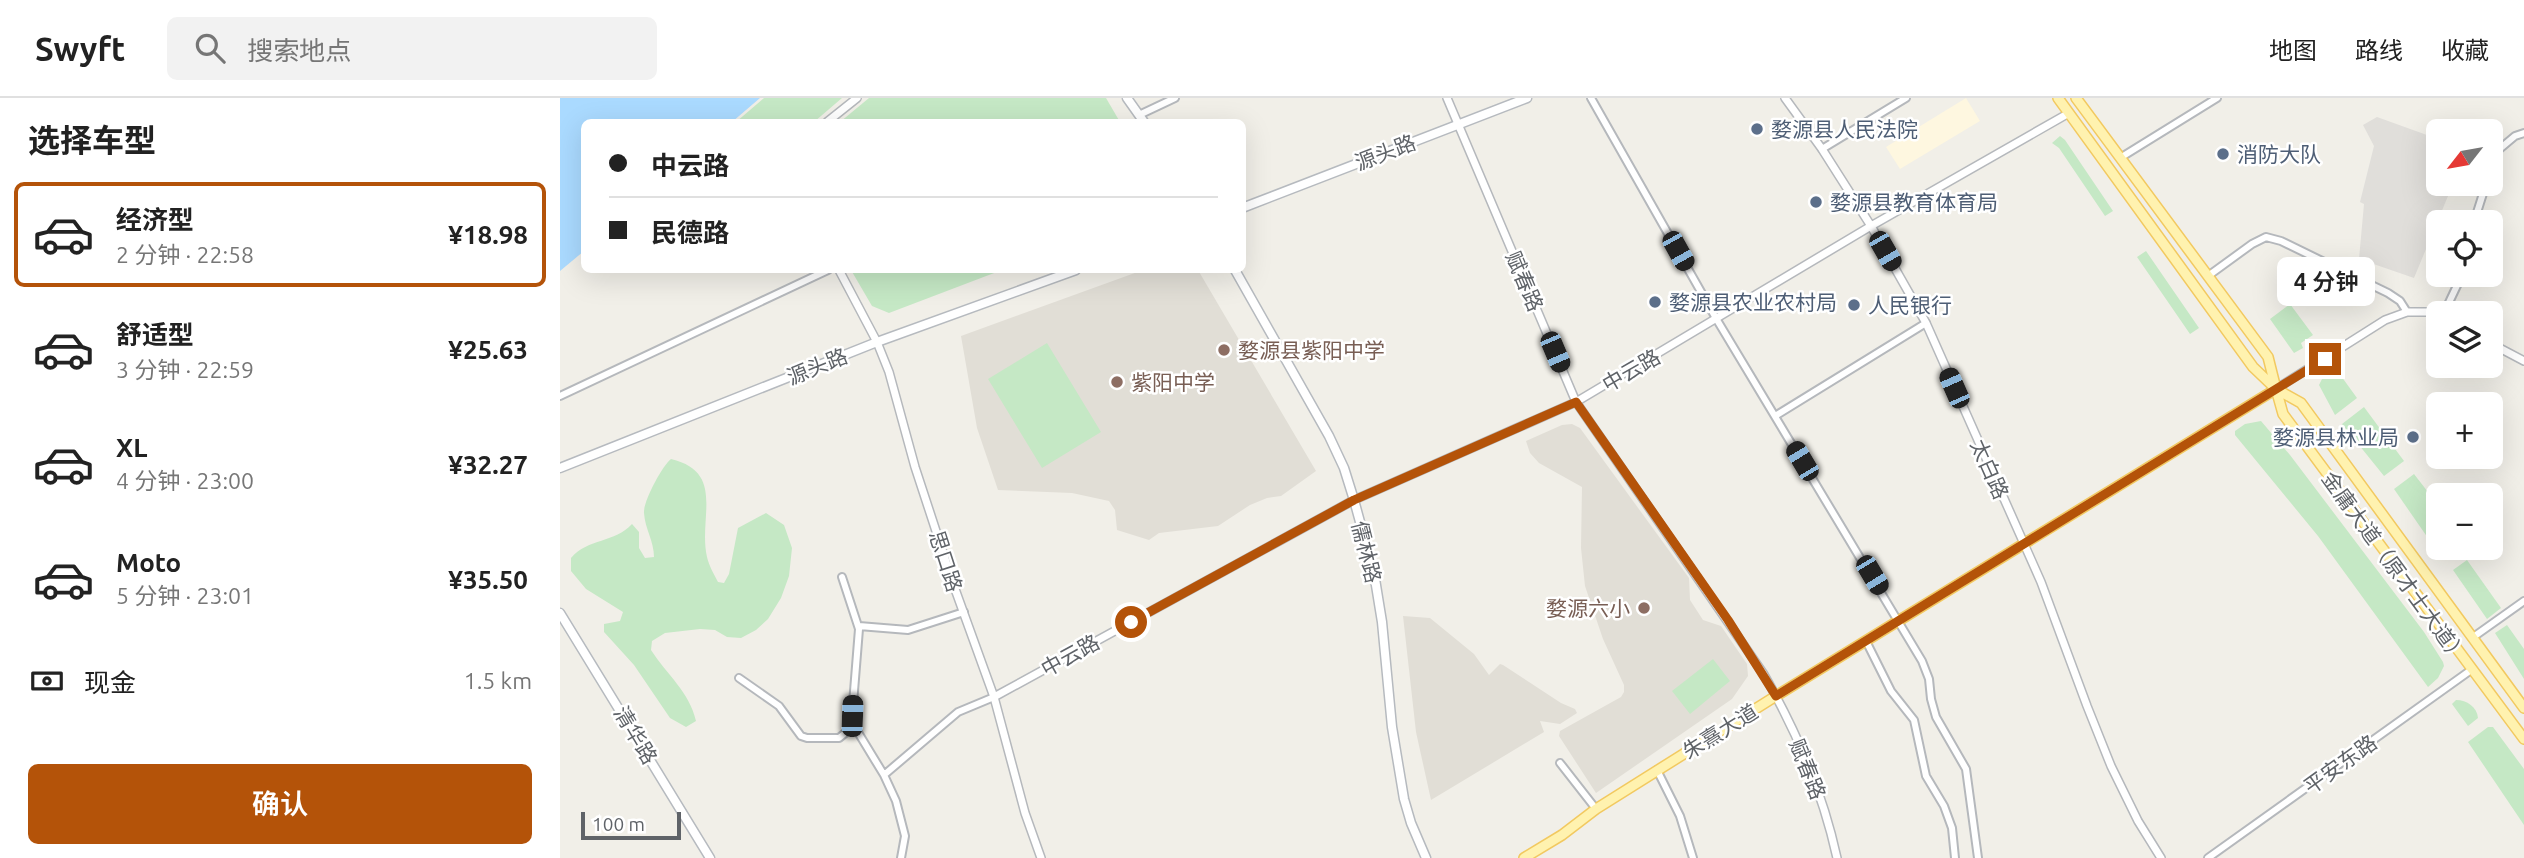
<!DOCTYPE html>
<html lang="zh">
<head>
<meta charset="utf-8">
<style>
	body { margin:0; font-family:Ubuntu,"Noto Sans SC",sans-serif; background:#f2f2f2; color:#222; height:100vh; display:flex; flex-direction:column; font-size:26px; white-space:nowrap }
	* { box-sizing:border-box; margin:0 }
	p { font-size:23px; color:#767676 }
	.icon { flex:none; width:38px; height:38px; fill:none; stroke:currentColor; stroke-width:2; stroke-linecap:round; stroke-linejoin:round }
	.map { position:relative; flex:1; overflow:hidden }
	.side { display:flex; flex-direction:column; background:#fff; width:560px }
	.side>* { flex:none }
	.guide { position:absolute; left:21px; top:21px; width:665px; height:154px; border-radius:10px; box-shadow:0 7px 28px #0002; display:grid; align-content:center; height:154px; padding:0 28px; background:#fff }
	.needle { width:46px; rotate:239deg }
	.buttons { position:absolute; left:1866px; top:21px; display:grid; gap:14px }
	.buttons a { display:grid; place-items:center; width:77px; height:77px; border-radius:10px; background:#fff; box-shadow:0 7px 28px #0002; font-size:35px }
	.scale { position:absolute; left:21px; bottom:18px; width:100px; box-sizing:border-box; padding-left:7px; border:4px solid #5f6368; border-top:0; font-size:19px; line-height:24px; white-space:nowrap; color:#5f6368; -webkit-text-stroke:5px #fff; paint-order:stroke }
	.end { position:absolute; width:32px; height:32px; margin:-16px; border:9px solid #b45309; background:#fff; box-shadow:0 0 0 4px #fff }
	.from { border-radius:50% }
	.bubble { position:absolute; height:49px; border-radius:10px; background:#fff; box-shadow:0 7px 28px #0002; font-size:23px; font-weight:600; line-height:49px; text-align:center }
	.car { position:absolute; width:21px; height:42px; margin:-21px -10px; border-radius:9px; box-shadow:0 0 5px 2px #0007; background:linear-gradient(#222 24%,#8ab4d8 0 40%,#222 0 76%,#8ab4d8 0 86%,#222 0) }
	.guide b { display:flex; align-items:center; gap:24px; height:66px; font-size:26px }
	.guide b+b { border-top:2px solid #e0e0e0 }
	.guide i { width:18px; height:18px; background:#222 }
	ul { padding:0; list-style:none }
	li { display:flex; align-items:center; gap:21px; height:105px; margin:0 14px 10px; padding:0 14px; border:4px solid transparent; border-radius:10px }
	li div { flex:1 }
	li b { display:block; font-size:26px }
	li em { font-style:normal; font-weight:600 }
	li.active { border-color:#b45309 }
	li>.icon { width:63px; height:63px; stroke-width:1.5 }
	h2 { padding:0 28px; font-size:32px; line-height:84px }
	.pay { display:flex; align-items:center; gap:18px; height:77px; padding:0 28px; font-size:26px }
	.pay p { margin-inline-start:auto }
	.action { display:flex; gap:14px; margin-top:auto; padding:14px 28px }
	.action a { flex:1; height:80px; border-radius:10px; background:#b45309; color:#fff; font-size:28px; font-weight:600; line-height:80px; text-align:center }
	header { display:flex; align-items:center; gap:42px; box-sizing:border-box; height:98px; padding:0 35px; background:#fff; border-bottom:2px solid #e0e0e0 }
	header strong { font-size:33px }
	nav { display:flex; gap:38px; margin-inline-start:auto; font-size:24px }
	.search { width:490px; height:63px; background:#f2f2f2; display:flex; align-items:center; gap:18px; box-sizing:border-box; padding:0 24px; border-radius:10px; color:#767676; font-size:26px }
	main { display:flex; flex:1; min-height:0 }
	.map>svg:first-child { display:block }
	.commercial { fill:#fef7e0 }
	.industrial { fill:#e0deda }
	.education { fill:#e1ded6 }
	.green { fill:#c5e8c5 }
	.water { fill:#aadaff }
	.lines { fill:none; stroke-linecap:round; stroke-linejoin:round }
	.minor-casing { stroke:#b5b8bc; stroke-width:10 }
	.tertiary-casing { stroke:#b5b8bc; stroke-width:10 }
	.secondary-casing { stroke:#b6babf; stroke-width:11 }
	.primary-casing { stroke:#f2c960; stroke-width:12 }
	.minor { stroke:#fff; stroke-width:6 }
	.tertiary { stroke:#fff; stroke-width:7 }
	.secondary { stroke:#fff; stroke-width:8 }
	.primary { stroke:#fff2af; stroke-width:9 }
	.route { stroke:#b45309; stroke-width:9 }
	.service-dot { fill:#5c6f8a; stroke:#fff; stroke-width:2.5 }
	.education-dot { fill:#8d6e63; stroke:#fff; stroke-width:2.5 }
	.labels { text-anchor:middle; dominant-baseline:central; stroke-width:5; stroke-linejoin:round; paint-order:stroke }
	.service-label { font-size:21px; fill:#4e5e75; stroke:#fff; text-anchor:start }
	.street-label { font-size:21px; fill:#5f6368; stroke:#fff }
	.education-label { font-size:21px; fill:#785e54; stroke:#fff; text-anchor:start }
</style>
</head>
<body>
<header>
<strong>Swyft</strong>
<div class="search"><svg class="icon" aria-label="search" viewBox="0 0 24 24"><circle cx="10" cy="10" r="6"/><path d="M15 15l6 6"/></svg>搜索地点</div>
<nav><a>地图</a><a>路线</a><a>收藏</a></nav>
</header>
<main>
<section class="side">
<h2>选择车型</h2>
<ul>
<li class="active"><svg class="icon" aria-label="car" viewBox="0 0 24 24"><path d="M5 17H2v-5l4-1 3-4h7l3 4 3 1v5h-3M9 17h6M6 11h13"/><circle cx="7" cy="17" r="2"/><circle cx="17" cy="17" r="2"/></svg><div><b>经济型</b><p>2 分钟 · 22:58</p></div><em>¥18.98</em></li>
<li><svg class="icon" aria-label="car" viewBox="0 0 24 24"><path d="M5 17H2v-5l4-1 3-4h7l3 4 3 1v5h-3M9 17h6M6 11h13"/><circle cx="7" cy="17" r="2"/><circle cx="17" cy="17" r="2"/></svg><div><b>舒适型</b><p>3 分钟 · 22:59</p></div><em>¥25.63</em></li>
<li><svg class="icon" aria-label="car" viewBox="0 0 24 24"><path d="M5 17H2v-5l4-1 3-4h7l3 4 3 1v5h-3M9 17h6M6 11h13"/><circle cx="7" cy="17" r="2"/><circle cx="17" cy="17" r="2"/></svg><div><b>XL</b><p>4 分钟 · 23:00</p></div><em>¥32.27</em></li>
<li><svg class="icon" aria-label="car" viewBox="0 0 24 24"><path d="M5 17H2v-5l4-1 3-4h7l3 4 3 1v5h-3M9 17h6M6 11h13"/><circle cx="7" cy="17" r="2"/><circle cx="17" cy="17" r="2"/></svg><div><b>Moto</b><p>5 分钟 · 23:01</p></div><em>¥35.50</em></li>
</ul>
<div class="pay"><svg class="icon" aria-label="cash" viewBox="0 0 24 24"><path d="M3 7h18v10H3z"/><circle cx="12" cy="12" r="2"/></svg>现金<p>1.5 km</p></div>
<div class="action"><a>确认</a></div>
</section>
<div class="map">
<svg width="1964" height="760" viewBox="0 0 1964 760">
	<rect width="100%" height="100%" fill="#f1efe8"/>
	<path class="commercial" d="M1406,0L1420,23L1340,71L1326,49Z"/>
	<path class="industrial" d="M1817,19L1878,41V86H1893L1854,180L1799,161L1804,106L1800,104L1814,48L1803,27Z"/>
	<path class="education" d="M583,172H638L756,373L721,398L707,400L690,407L658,428L599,435L589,442L557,432L555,412L549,403L512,395L438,392L417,330L401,238Z
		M1012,326L1020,330L1129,480L1130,502L1143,522L1161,528L1187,566L1188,578L1172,601L1036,695L999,638L1000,633L1061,599L1064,594V587L1043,541L1025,488L1021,450L1022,389L979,365L970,355L966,343L1002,327Z
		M843,518L870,520L914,556L929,577L940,566L943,567L1001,605L1015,611L1017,615L1000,626L980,623L984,634L871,702L856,634Z"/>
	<path class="green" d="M204,0H282L254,24H176Z
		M309,0H546L560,24H280Z
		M1500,38L1505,42L1553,113L1545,118L1499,50L1492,45Z
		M1586,153L1639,230L1630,236L1577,159Z
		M291,172H442L329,215L312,208Z
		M1730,206L1753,237L1741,245L1743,250L1734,255L1710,221Z
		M487,245L541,334L482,370L428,281Z
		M1776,271L1797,300L1775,317L1759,287L1762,281Z
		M1804,309L1844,363L1824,378L1782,326Z
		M1701,323L1730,357L1864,534L1883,564L1884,568L1878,580L1868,589L1758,438L1675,337V333L1685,326Z
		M111,361C166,374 138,420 147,459C149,468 154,476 158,484L164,485L169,476L178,430L206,415L224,427L232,450L229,478L221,500L208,521L196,532L181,540L167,539L155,532L140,531L105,535L92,543L91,552C107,577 129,593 136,623L126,629L110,620L74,567L44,534V526L60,523L63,514L26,491L11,473V460C28,440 55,445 72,426L79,434V450L85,460L94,459C94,443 85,431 84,415C83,404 102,368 111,361Z
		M1854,376L1878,407V450H1887L1879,456L1834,391Z
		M1907,462L1941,510L1927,521L1893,472Z
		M1947,527L1964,551V581L1935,535Z
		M1153,561L1170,583L1130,616L1112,593Z
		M1896,602C1907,602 1917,609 1918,620L1908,628L1892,606Z
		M1928,629H1933L1964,671V727L1908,644Z"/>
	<path class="water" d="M0,0H200L172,24H24V153L0,173Z"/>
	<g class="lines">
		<g class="minor-casing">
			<path id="minor" d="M1031,0L1157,222L1362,563L1369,581L1371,601L1376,619L1406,671L1418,760
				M579,17L615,0
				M1262,51L1346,0
				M1930,59L1955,38L1964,35
				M1560,60L1657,0
				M1914,124L1926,86
				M1648,178L1692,146L1706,139L1721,143L1828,195L1840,203L1847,214
				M1884,215L1902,177
				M0,298L268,172
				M1215,318L1366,225
				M282,479L299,531L292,618L296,631L324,677
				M299,528L348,532L404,514
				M1912,540L1964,503
				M1306,543L1331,593L1354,622L1366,678L1384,708L1392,730L1395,760
				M179,580L219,608L241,638L247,640H279L295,627
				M1000,665L1036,711
				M1097,672L1120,718L1133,760
				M341,760L345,738L336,703L324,677L398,614L434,599
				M1648,760L1911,572"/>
		</g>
		<g class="tertiary-casing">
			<path id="tertiary" d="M887,0L1016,304L1203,575C1236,632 1263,696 1277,760
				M1225,0L1262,51L1311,128L1366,225L1481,484L1527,608L1551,668L1578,723L1601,760
				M267,24L297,0
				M279,172L317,244L329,274L355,369L395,491L434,599L465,715L481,760
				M1930,245L1964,263
				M1716,291L1825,222L1847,214H1868L1878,217
				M434,599L794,402L1016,304L1311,128L1509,15"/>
		</g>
		<g class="secondary-casing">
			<path id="secondary" d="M567,0L584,24
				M682,110L967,0
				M675,172L769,338L784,370L794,402L814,475L822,524L832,629L844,701L851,725L866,760
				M0,370L317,244L516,172
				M0,515L150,760"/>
		</g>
		<g class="primary-casing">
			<path id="primary" d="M1498,0L1693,269L1716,291L1723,316L1964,641
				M1516,0L1708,259L1716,291L1741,305L1964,610
				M964,760L1002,737L1036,711L1216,598L1716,291"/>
		</g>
		<use href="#minor" class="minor"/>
		<use href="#tertiary" class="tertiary"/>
		<use href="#secondary" class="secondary"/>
		<use href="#primary" class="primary"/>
	</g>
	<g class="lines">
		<path class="route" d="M571,524L794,402L1016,304L1168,522L1216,598L1765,261"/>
	</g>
	<g class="service-dot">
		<circle cx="1197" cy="31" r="7"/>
		<circle cx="1663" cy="56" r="7"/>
		<circle cx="1256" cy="104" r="7"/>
		<circle cx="1095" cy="204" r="7"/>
		<circle cx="1294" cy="207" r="7"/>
		<circle cx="1853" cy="339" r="7"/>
	</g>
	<g class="education-dot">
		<circle cx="664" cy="252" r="7"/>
		<circle cx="557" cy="284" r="7"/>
		<circle cx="1084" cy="510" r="7"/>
	</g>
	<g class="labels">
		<g class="service-label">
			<text x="1211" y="31">婺源县人民法院</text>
			<text x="1677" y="56">消防大队</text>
			<text x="1270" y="104">婺源县教育体育局</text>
			<text x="1109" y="204">婺源县农业农村局</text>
			<text x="1308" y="207">人民银行</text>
			<text x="1839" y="339" text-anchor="end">婺源县林业局</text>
		</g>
		<g class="street-label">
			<text transform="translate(825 54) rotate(-21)">源头路</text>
			<text transform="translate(965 183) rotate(67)">赋春路</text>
			<text transform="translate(257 268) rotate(-22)">源头路</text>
			<text transform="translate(1071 272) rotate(-30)">中云路</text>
			<text transform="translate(1430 371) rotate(66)">太白路</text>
			<text transform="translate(807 454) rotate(76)">儒林路</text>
			<text transform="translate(386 463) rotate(72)">思口路</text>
			<text transform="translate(1835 469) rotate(54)">金庸大道（原才士大道）</text>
			<text transform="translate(510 557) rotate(-29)">中云路</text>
			<text transform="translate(1160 633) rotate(-32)">朱熹大道</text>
			<text transform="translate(76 637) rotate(59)">清华路</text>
			<text transform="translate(1780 666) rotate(-36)">平安东路</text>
			<text transform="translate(1248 671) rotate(68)">赋春路</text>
		</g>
		<g class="education-label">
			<text x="678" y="252">婺源县紫阳中学</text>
			<text x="571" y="284">紫阳中学</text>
			<text x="1070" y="510" text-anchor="end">婺源六小</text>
		</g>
	</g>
</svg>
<div class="buttons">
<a><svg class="needle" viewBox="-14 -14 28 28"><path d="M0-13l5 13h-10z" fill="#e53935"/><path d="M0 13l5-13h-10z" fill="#767676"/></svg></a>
<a><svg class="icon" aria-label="locate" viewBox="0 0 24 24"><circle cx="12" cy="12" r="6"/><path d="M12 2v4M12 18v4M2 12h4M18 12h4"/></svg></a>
<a><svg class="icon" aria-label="layers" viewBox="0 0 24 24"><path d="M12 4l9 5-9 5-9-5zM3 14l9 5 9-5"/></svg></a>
<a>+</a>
<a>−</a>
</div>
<div class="scale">100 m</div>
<i class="end from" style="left:571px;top:524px"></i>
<i class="end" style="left:1765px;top:261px"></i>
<div class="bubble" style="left:1717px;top:159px;width:98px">4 分钟</div>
<i class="car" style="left:1118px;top:153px;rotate:151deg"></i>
<i class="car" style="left:1325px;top:153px;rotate:150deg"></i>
<i class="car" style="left:995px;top:254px;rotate:157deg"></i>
<i class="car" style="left:1394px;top:290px;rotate:336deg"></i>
<i class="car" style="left:1242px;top:363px;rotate:329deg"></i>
<i class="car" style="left:1312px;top:477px;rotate:149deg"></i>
<i class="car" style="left:292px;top:618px;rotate:2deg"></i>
<div class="guide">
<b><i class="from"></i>中云路</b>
<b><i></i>民德路</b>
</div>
</div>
</main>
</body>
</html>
